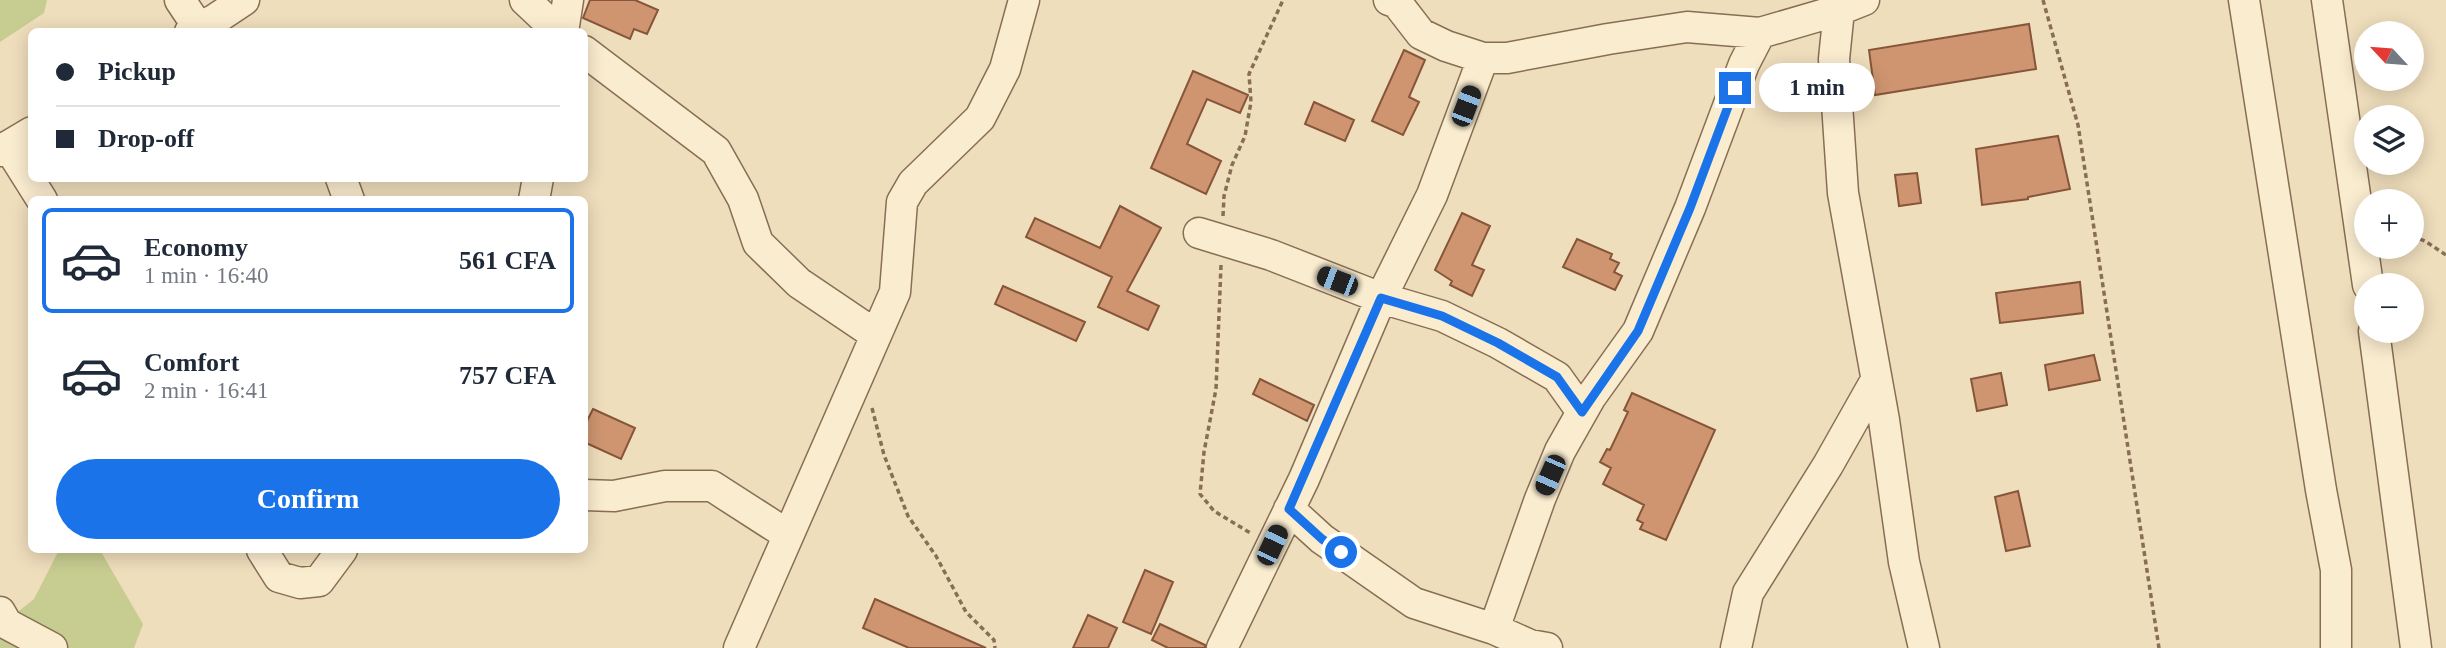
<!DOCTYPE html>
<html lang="en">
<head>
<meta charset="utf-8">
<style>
	body { margin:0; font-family:"Times New Roman",serif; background:#f2f2f3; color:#1f2937; height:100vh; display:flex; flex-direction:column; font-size:26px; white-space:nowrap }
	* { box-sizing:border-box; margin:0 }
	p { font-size:23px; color:#747a83 }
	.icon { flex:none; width:38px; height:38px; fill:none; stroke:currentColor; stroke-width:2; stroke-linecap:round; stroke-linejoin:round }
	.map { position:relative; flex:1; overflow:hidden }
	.sheet { position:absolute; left:28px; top:196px; width:560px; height:357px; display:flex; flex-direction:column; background:#fff; border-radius:10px; box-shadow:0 4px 18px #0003 }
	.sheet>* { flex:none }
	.hud { position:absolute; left:28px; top:28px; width:560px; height:154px; border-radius:10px; box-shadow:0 4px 18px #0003; display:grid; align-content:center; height:154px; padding:0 28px; background:#fff }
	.needle { width:46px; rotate:296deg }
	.fabs { position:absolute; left:2354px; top:21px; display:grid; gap:14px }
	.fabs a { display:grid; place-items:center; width:70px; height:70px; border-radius:50%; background:#fff; box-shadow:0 4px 18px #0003; font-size:35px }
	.end { position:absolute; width:32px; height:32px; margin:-16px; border:9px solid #1a73e8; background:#fff; box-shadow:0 0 0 4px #fff }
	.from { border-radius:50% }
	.bubble { position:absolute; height:49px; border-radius:24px; background:#fff; box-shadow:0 4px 18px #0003; font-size:23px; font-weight:800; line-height:49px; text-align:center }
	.car { position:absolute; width:21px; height:42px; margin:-21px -10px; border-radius:9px; box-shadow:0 0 5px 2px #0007; background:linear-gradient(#222 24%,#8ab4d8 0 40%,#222 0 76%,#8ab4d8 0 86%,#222 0) }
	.hud b { display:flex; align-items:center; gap:24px; height:66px; font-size:26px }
	.hud b+b { border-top:2px solid #e0e1e3 }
	.hud i { width:18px; height:18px; background:#1f2937 }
	ul { padding:12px 0 0; list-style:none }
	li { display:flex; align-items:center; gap:21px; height:105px; margin:0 14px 10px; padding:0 14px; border:4px solid transparent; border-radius:10px }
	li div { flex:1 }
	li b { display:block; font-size:26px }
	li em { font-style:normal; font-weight:800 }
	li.active { border-color:#1a73e8 }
	li>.icon { width:63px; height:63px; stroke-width:1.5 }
	.button { display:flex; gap:14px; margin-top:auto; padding:14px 28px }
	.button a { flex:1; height:80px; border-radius:42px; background:#1a73e8; color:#fff; font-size:28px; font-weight:800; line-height:80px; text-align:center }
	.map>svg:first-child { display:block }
	.green { fill:#c7cd90 }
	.building { fill:#cf9570; stroke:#87563a; stroke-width:2 }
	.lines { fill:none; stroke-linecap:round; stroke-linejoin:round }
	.minor-casing { stroke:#876e55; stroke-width:33 }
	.path { stroke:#876e55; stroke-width:3.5; stroke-dasharray:5 3.5; stroke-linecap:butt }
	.minor { stroke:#faeccf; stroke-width:30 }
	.route { stroke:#1a73e8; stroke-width:9 }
</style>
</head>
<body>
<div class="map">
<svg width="2446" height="648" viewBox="0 0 2446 648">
	<rect width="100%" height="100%" fill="#efdebc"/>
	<path class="green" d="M0,0H47L44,13L0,42Z
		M59,550H100L143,624L134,648H0V626L34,599Z"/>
	<path class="building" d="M590,0H635L658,10L647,34L634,29L630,39L583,18Z
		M2029,24L2036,69L1875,95L1869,50Z
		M1404,50L1425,60L1409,97L1419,102L1403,135L1372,121Z
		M1193,71L1248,95L1240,113L1207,99L1187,144L1221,161L1206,194L1151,168Z
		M1314,102L1354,120L1345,141L1305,124Z
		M2058,136L2070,189L2028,197V199L1982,205L1976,149Z
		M1917,173L1921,203L1899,206L1895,175Z
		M1120,206L1161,228L1127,291L1159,306L1148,330L1098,307L1112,277L1026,237L1035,218L1100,248Z
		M1462,213L1490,226L1472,265L1484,270L1472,296L1450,285L1452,281L1435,270Z
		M1577,239L1612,254L1610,259L1619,263L1614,272L1622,276L1615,290L1563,267Z
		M2080,282L2083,313L2000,323L1996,293Z
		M1003,286L1085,322L1076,341L995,304Z
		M2094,355L2100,380L2049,390L2045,365Z
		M2001,373L2007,405L1977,411L1971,379Z
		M1260,379L1314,405L1307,421L1253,394Z
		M1632,393L1715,430L1666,540L1640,529L1643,523L1637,520L1644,505L1603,484L1611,468L1600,462L1607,449L1610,450L1628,412L1624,410Z
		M593,409L635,428L621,459L584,442V427Z
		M2018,491L2030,546L2006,551L1995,497Z
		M1145,570L1173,582L1151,634L1123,622Z
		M875,599L986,648H909L863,628Z
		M1088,615L1117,628L1108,648H1073Z
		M1160,624L1205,645V648H1168L1152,640Z"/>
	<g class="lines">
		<g class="minor-casing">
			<path id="minor" d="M180,0L198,27
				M525,0L559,32
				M1389,0L1397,3L1421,34L1446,46L1483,58H1507L1608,39L1687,27L1760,33L1839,10L1864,0
				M2244,0L2321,490L2336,570V648
				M2327,0L2368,285
				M1839,10L1834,59L1843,193L1884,420L1904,562L1924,648
				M190,32L214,20L244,0
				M563,32L568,0
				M584,51L716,151L743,199L758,243L799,283L876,335
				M8,146L42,200
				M0,151L32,132
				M341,178L349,200
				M534,200L538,178
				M1199,233L1271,255L1381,298L1442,316L1498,343L1557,377L1582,412
				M2374,331L2416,648
				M584,495L614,496L665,486H712L788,535
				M1289,509L1322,539L1414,603L1494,629L1530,645L1547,648
				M262,550L279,577L300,583L319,581L342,550
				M0,612L7,624L52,648
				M1494,629L1540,499L1560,451L1590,398L1638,331L1690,208L1744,64L1760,33
				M739,648L895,292L902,202L913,183L980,118L1005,69L1024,0
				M1222,648L1304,479L1381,298L1432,195L1483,58
				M1736,648L1748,593L1828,465L1876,380"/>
		</g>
		<path class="path" d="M2043,0L2078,125L2159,648
			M1223,216L1224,196L1232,165L1245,136L1251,102L1249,74L1283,0
			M2412,236L2425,241L2446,255
			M1221,265L1216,389L1204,452L1200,494L1214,511L1252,534
			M872,408L884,455L908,516L936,556L966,612L994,640L995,648"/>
		<use href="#minor" class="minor"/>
	</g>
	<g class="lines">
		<path class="route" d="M1341,552L1322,539L1289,509L1381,298L1442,316L1498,343L1557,377L1582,412L1638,331L1690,208L1735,88"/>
	</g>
</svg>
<div class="fabs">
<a><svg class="needle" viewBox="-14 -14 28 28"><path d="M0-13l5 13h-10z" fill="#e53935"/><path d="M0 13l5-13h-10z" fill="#747a83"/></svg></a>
<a><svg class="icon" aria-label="layers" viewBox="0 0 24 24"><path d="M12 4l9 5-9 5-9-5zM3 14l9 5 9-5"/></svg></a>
<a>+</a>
<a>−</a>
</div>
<i class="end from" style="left:1341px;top:552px"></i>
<i class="end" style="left:1735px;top:88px"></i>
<div class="bubble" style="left:1759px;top:63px;width:116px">1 min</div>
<i class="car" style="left:1466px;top:106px;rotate:21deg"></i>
<i class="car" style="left:1337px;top:281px;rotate:291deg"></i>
<i class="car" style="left:1550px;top:475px;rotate:204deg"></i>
<i class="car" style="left:1272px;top:545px;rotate:25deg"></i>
<div class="hud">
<b><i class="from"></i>Pickup</b>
<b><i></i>Drop-off</b>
</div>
<section class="sheet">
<ul>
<li class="active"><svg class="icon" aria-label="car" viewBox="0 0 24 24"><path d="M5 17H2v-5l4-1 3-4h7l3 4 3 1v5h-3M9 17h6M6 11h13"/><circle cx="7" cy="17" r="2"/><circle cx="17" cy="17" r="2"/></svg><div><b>Economy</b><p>1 min · 16:40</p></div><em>561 CFA</em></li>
<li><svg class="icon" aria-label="car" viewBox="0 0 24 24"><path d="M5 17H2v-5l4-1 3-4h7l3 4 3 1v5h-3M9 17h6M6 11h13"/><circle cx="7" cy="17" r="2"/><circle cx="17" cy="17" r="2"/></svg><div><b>Comfort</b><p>2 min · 16:41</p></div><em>757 CFA</em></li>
</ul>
<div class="button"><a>Confirm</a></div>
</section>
</div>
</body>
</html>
